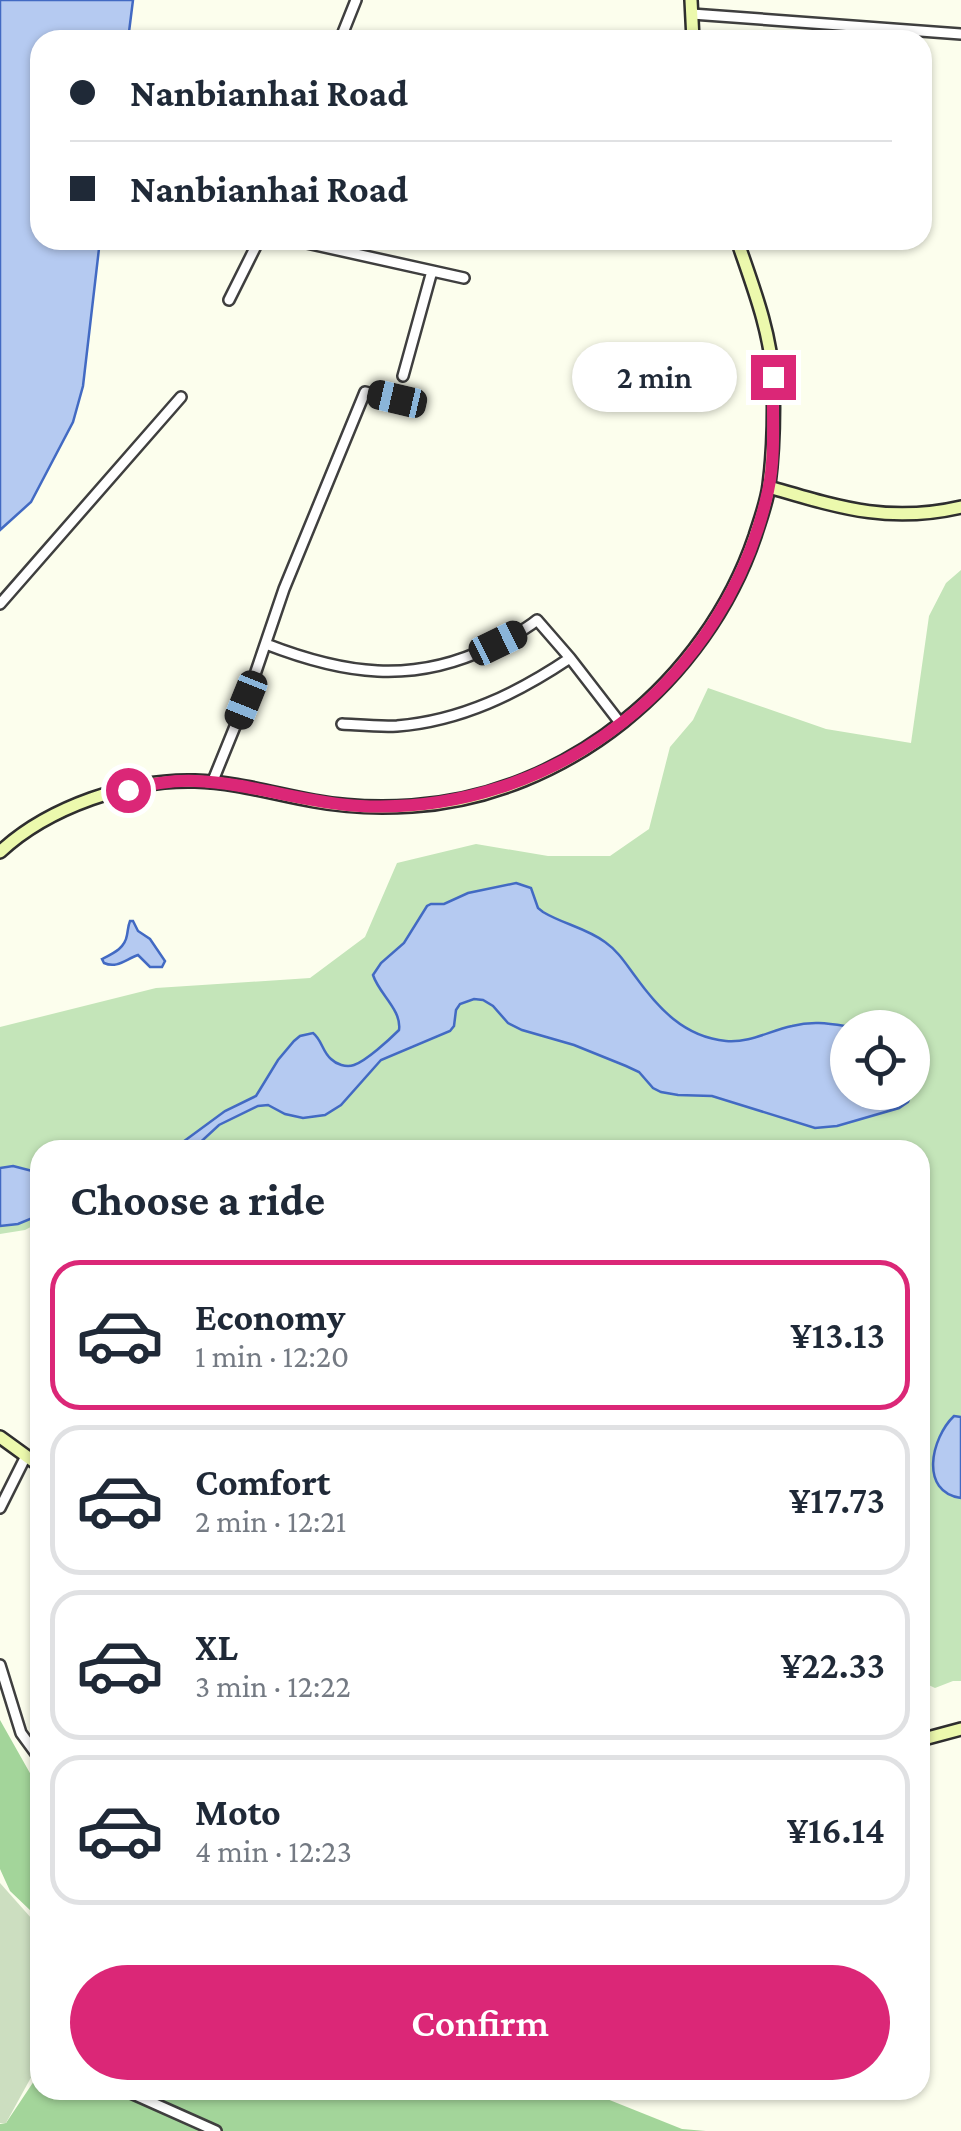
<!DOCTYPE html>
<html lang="en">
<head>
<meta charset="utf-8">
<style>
	body { margin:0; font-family:"Crimson Pro",serif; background:#f6f6f7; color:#1f2937; height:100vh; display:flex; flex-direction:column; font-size:38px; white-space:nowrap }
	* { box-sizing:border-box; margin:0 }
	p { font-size:32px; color:#747a83 }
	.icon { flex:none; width:55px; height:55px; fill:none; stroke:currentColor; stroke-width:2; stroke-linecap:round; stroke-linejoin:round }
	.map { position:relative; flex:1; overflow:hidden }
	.drawer { position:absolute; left:30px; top:1140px; width:900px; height:960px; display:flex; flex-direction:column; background:#fff; border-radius:30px; box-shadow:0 2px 8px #0004 }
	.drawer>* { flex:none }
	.guide { position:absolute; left:30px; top:30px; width:902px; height:220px; border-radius:30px; box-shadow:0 2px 8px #0004; display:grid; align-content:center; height:220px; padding:0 40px; background:#fff }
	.fabs { position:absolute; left:830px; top:1010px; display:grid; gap:20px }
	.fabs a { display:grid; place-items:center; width:100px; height:100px; border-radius:50%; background:#fff; box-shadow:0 2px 8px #0004; font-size:50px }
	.end { position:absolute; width:45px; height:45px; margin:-22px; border:12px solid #db2777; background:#fff; box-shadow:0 0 0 5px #fff }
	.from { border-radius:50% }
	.bubble { position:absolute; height:70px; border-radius:35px; background:#fff; box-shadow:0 2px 8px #0004; font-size:32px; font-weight:600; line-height:70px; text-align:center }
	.car { position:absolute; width:30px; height:60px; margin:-30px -15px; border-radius:12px; box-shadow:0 0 8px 2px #0007; background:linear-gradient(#222 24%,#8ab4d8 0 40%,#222 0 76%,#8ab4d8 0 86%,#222 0) }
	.guide b { display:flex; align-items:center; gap:35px; height:95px; font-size:38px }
	.guide b+b { border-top:2px solid #e0e1e3 }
	.guide i { width:25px; height:25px; background:#1f2937 }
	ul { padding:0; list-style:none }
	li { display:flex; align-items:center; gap:30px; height:150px; margin:0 20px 15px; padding:0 20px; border:5px solid #e0e1e3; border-radius:30px }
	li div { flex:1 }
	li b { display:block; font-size:38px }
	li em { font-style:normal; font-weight:600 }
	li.on { border-color:#db2777 }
	li>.icon { width:90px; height:90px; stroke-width:1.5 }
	h2 { padding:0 40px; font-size:45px; line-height:120px }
	.primary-button { display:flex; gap:20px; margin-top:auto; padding:20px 40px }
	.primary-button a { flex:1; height:115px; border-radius:60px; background:#db2777; color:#fff; font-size:40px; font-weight:600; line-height:115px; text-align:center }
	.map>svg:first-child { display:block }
	.green { fill:#c4e5b9; fill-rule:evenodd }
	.forest { fill:#a3d59a }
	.cemetery { fill:#ccdec0 }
	.water { fill:#b5caf1; stroke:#426ac3; stroke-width:2.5 }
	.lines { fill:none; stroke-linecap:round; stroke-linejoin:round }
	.street-casing { stroke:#3f3f3f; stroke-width:14 }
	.secondary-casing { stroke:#2e2e2e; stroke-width:16 }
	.street { stroke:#fff; stroke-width:9 }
	.secondary { stroke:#ecf9ad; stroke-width:11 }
	.route { stroke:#db2777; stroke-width:12 }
</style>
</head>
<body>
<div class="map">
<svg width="961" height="2131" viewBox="0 0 961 2131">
	<rect width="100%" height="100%" fill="#fcfeed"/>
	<path class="green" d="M961,570V1681H953L935,1688L920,1681V1150H40V1222L25,1230L0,1234V1027L156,988L310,978L365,937L397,863L476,844L548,856H610L649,829L670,747L693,720L708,688L826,729L911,743L929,616L946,583ZM848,1028H912V1092H848Z"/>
	<path class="forest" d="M0,1720L35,1782L40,1783V1909L32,1912L10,1891L0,1869Z
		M40,2072V2090H592L597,2095L682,2129L706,2131H0V2124L6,2123Z"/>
	<path class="cemetery" d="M0,1883L40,1928V2061L6,2123H0Z"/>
	<path class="water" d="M0,0H133L128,40H40V240H100L83,386L73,422L31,502L0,530Z
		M516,883L531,888L538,908L543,912C563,924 586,928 605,942C618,951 626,964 635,976C658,1008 684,1037 726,1041C750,1043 769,1031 792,1026C811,1021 827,1023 845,1026L848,1028V1092H912L908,1102L899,1108L837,1126L815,1128L712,1096L678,1095L661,1092L653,1088L639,1072L626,1066L574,1045L522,1030L508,1023L493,1006L483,1000L474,999L460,1004L456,1010L454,1026L450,1031L381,1060L341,1105L325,1115L303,1118L285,1114L268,1105L258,1106L219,1125L192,1150H172L225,1111L256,1096L278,1060L294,1041L300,1036L313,1033C322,1040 322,1051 331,1059C336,1064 346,1068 354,1065C366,1061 389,1040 399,1030C402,1010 379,994 373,975L381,963L404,943L427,906L431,904H444L468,893Z
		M130,921H133L138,931L150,939L165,961L162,967H150L138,955C126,959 117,969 104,963L102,959C114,953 125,948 127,935C128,930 128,926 130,921Z
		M13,1166L40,1173V1215L18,1224L0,1226V1168Z
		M954,1416L961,1417V1498C919,1492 931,1438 954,1416Z"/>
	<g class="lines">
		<g class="street-casing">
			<path id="street" d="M692,14L961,34
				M340,40L356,0
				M293,240L464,278
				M229,300L259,240
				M403,376L432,271
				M0,604L181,397
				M266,644C343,674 412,685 490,647C506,639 523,632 537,620L570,658L621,724
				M342,724C360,725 379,727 397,726C461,721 518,693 570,658
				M212,783L249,692L284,589L365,392L415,403
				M0,1508L26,1456
				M0,1665L21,1733L40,1759
				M124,2090L216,2131"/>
		</g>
		<g class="secondary-casing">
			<path id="secondary" d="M691,0L693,40
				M769,487C838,507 888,524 961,507
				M0,852C48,807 130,779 195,781C235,782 275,794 314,801C346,807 380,808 412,806C567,796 706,681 755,536C760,520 767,502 769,485C773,454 774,410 773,379C771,332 752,284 737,240
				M0,1437L40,1466
				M920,1740L961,1729"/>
		</g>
		<use href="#street" class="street"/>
		<use href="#secondary" class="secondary"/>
	</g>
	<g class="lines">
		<path class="route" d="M128,790C150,784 172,780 195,781C251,783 304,803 360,806C554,816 727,680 768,491C776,455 772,414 773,377"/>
	</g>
</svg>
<div class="fabs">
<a><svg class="icon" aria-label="locate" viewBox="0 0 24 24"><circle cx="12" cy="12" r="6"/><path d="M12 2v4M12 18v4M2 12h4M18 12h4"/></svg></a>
</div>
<i class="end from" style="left:128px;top:790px"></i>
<i class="end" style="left:773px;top:377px"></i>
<div class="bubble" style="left:572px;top:342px;width:165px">2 min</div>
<i class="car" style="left:397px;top:399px;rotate:283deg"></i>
<i class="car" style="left:498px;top:643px;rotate:64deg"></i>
<i class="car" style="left:246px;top:700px;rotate:202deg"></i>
<div class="guide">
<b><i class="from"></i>Nanbianhai Road</b>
<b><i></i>Nanbianhai Road</b>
</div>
<section class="drawer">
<h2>Choose a ride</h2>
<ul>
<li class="on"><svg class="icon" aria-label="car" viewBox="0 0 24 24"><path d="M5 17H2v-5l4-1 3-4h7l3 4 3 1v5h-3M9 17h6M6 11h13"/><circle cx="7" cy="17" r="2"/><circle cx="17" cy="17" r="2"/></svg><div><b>Economy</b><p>1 min · 12:20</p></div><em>¥13.13</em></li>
<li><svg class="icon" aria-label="car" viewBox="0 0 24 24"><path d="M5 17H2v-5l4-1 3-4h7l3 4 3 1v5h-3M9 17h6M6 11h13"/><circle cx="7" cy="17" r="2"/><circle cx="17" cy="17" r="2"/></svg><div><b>Comfort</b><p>2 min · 12:21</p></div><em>¥17.73</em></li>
<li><svg class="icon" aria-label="car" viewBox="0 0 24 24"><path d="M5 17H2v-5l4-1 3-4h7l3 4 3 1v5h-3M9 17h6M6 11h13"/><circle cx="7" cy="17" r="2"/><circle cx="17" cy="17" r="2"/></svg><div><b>XL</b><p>3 min · 12:22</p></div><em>¥22.33</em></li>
<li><svg class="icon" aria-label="car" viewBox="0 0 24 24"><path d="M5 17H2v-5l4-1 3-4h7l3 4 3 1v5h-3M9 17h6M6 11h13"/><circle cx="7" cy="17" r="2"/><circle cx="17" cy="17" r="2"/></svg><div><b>Moto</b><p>4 min · 12:23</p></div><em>¥16.14</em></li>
</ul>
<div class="primary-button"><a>Confirm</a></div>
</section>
</div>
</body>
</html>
